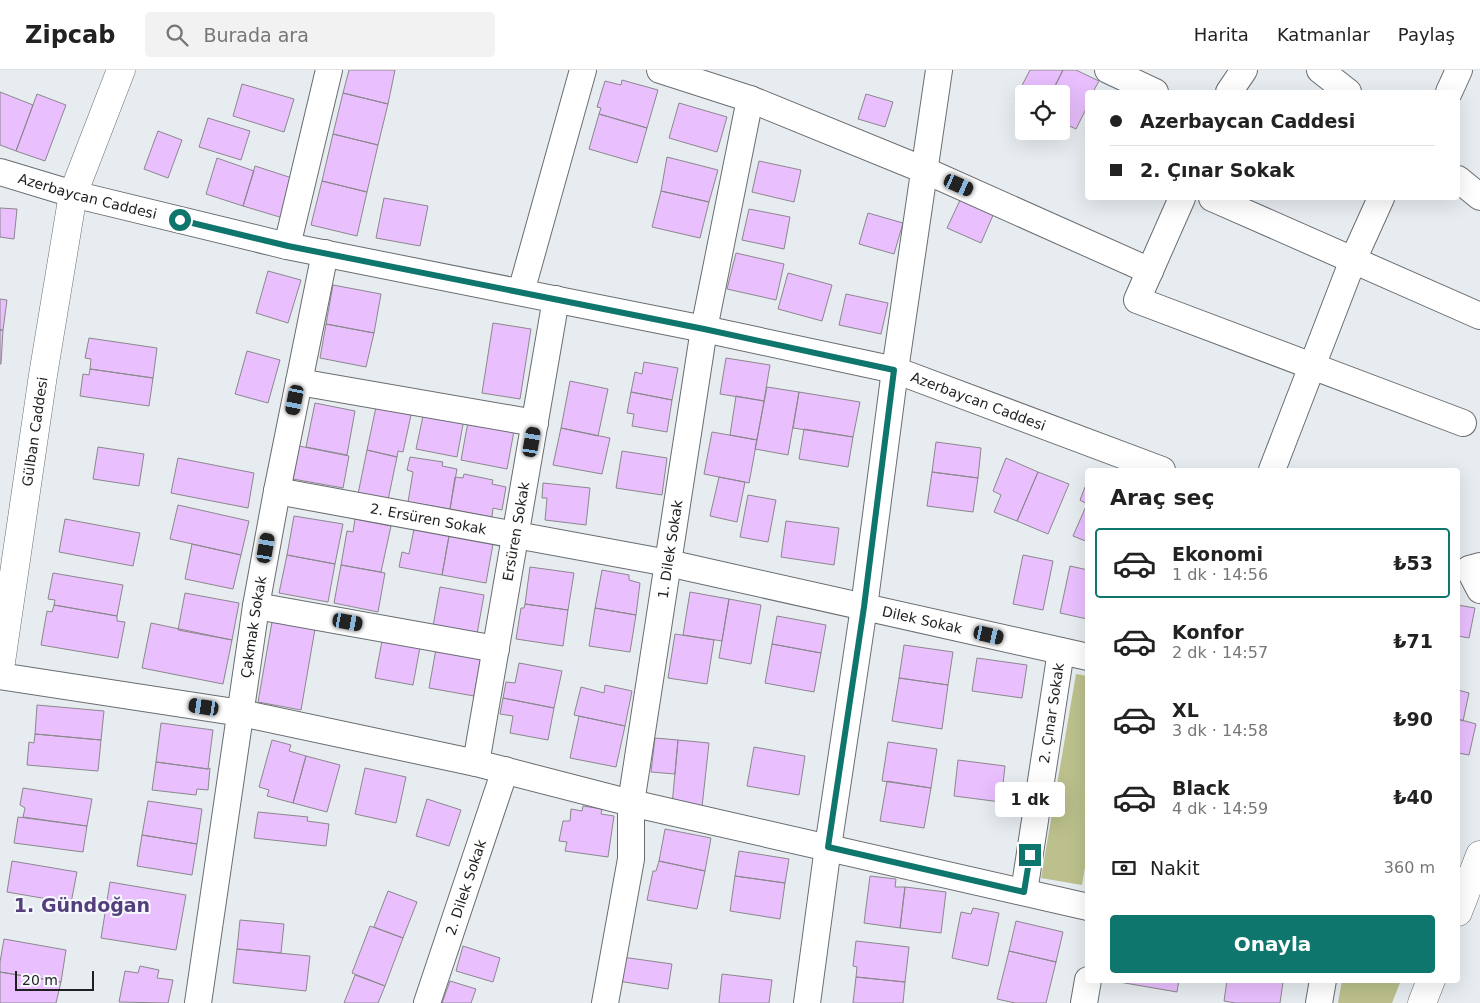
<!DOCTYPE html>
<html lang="tr">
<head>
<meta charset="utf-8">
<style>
	body { margin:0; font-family:"DejaVu Sans",sans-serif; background:#f2f2f2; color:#222; height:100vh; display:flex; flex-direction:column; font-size:19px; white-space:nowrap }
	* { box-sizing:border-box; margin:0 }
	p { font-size:16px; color:#767676 }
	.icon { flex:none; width:28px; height:28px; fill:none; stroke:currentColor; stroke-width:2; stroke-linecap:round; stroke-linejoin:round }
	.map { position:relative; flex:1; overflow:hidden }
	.side { position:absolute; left:1085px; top:398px; width:375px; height:515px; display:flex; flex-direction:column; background:#fff; border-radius:5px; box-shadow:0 5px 20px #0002 }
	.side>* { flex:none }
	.guide { position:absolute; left:1085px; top:20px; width:375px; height:110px; border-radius:5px; box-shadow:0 5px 20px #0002; display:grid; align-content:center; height:110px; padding:0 25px; background:#fff }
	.tools { position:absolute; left:1015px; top:15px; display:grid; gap:10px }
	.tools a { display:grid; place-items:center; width:55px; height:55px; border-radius:5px; background:#fff; box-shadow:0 5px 20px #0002; font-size:25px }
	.scale { position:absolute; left:15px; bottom:12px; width:79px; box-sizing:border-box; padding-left:5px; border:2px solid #1e1f20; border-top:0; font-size:14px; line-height:18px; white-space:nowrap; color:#1e1f20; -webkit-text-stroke:4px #f5f9fd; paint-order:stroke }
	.end { position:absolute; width:22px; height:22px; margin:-11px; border:6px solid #0f766e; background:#fff; box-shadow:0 0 0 2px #fff }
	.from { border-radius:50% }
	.bubble { position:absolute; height:35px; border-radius:5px; background:#fff; box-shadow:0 5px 20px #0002; font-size:16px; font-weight:600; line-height:35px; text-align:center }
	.car { position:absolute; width:15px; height:30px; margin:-15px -8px; border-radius:6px; box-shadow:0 0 4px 1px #0007; background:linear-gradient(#222 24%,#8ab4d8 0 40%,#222 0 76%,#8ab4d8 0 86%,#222 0) }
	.guide b { display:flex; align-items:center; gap:18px; height:48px; font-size:19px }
	.guide b+b { border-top:1px solid #e0e0e0 }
	.guide i { width:12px; height:12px; background:#222 }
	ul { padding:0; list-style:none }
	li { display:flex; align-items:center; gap:15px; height:70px; margin:0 10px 8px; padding:0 15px; border:2px solid transparent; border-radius:5px }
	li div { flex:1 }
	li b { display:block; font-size:19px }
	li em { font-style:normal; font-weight:600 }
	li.active { border-color:#0f766e }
	li>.icon { width:45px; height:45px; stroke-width:1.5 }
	h2 { padding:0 25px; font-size:22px; line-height:60px }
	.pay { display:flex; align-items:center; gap:12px; height:55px; padding:0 25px; font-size:19px }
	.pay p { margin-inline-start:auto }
	.action { display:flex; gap:10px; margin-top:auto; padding:10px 25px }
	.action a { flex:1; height:58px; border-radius:5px; background:#0f766e; color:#fff; font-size:20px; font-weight:600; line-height:58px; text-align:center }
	header { display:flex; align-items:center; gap:30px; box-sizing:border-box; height:70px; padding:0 25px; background:#fff; border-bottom:1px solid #e0e0e0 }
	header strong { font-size:24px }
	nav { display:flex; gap:28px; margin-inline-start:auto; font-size:18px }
	.search { width:350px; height:45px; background:#f2f2f2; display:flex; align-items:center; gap:12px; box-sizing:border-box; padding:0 18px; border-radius:5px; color:#767676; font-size:19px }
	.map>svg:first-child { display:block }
	.green { fill:#bbc08c }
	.building { fill:#e9bffe; stroke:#8b888c }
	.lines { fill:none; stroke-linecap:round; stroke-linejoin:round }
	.minor-casing { stroke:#696d70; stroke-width:28 }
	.major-casing { stroke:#696d70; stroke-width:29 }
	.minor { stroke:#fff; stroke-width:26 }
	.major { stroke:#fff; stroke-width:28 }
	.route { stroke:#0f766e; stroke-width:6 }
	.labels { text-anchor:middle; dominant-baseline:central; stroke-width:4; stroke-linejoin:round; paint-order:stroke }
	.street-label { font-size:14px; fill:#1e1f20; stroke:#f5f9fd }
	.district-label { font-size:19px; font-weight:bold; fill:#543f7b; stroke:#f5f9fd }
</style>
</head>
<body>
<header>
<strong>Zipcab</strong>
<div class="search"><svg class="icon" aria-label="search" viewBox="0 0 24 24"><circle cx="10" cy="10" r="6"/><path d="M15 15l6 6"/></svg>Burada ara</div>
<nav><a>Harita</a><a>Katmanlar</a><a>Paylaş</a></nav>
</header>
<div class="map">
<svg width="1480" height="933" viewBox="0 0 1480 933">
	<rect width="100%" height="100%" fill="#e7ecf0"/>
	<path class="green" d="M1076,604L1088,606V780L1082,815L1041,808Z
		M1342,910H1401L1392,933H1338Z"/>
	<path class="building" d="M349,0H395L388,34L343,23Z
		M1030,0H1063L1051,24H1024V33L1015,29Z
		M1063,0H1076L1099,11L1093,22H1088V35L1076,59L1061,52V24H1051Z
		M622,10L658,20L647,58L599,44L601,38L597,37L605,11L621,15Z
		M242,14L294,29L284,62L233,46Z
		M0,22L33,35L16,81L0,75Z
		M343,23L388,34L378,75L333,64Z
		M37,24L66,35L45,91L16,81Z
		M866,24L893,32L885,57L858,49Z
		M679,33L727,47L717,82L669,68Z
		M599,44L647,58L637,93L589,79Z
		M208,48L250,61L241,90L199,77Z
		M158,61L182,70L168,108L144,99Z
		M333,64L378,75L367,122L322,111Z
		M667,87L718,100L709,132L661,121Z
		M217,88L254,101L243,136L206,124Z
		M759,91L801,100L794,132L752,122Z
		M255,96L295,109L283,148L243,136Z
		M322,111L367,122L357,166L311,155Z
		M661,121L709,132L700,168L652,157Z
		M384,128L428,136L420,176L376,168Z
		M961,128L994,143L981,173L947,158Z
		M0,138L17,139L14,169L0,167Z
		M749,139L790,147L784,179L742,170Z
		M868,143L903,153L894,184L859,174Z
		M736,183L784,194L776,230L727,219Z
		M268,201L301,210L288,253L256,243Z
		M788,203L832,215L822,251L778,239Z
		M333,215L381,224L374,263L326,254Z
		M846,224L888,233L881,264L839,255Z
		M0,229L7,230L3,260H0Z
		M493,253L531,259L520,329L482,323Z
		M326,254L374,263L366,297L320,288Z
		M0,260H3L1,294H0Z
		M89,268L157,278L153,308L90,299L91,289L85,288Z
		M247,281L280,290L268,333L235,324Z
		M726,288L770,295L764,331L720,324Z
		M644,292L678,298L672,330L631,322L635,302L642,304Z
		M90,299L153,308L149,336L80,326L83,304L89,305Z
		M570,311L608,319L598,366L561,358Z
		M767,317L799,322L788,385L755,379Z
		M631,322L672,330L667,362L632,356L634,344L627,343Z
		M799,322L860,332L853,367L793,358Z
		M736,326L764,331L757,370L730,365Z
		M315,333L355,341L347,385L306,377Z
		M376,337L411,345L403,382L398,381L397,387L367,380Z
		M424,341L464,349L457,387L416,379Z
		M468,352L514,361L507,399L461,390Z
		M561,358L610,368L602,404L553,395Z
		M804,359L853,367L848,397L799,389Z
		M712,362L757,370L749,413L704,404Z
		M936,372L981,378L978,408L932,402Z
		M299,376L349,386L343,418L293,409Z
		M98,377L144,384L139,416L93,409Z
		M367,380L397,387L388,430L358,424Z
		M622,381L667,388L662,425L616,418Z
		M410,387L443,392L442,396L457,399L450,439L408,432L413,402L407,400Z
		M178,388L254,403L248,438L171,423Z
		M1006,388L1038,402L1017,451L994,442L1001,425L993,421Z
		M932,402L978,408L973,442L927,436Z
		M1038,402L1069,414L1048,464L1017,451Z
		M464,404L493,410L492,414L506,417L502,440L493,438L492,447L450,439L455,407L463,408Z
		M719,407L745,412L737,452L710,446Z
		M543,413L590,418L586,455L545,450L547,428H542Z
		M1085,417L1088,418V472L1073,466L1087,434L1080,430Z
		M748,425L776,430L768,472L740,467Z
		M178,435L249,451L241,485L170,469Z
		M294,446L343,454L335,494L287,485Z
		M65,449L140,463L133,496L59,482Z
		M355,449L391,456L381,502L341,495L347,461L353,462Z
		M786,451L839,458L834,495L781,487Z
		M414,459L449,466L442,505L399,497L402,482L409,484Z
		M449,466L493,474L486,513L442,505Z
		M192,474L241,485L233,519L185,509Z
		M287,485L335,494L328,532L279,523Z
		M1023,485L1053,491L1043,540L1013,534Z
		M341,495L385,503L378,542L334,533Z
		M1070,496L1088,500L1087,549L1060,543Z
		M530,497L574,503L568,540L525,534Z
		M602,500L629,505V510L640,513L636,545L595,538Z
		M53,503L123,515L117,546L54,535L55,530L48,529Z
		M440,517L484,525L477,564L433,556Z
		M690,522L729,529L722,571L683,565Z
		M185,523L239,533L232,570L178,560Z
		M729,529L761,535L751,594L719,588Z
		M525,534L568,540L563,576L516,569L521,538H524Z
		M54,535L117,546V551L125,552L118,588L41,575L47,541L52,542Z
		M1458,535L1475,538L1469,568L1458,566Z
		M595,538L636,545L630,582L589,576Z
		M777,546L826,555L821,583L772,574Z
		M272,552L315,559L301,640L258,632Z
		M151,553L232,570L223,614L142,598Z
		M675,564L714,570L707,614L668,608Z
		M382,571L420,577L413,615L375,608Z
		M772,574L821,583L814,622L765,613Z
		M904,575L953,582L948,615L899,608Z
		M436,579L481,586L474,626L429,618Z
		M977,588L1027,595L1022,628L972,621Z
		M519,593L562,601L554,638L503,628L506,612L515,613Z
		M899,608L948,615L942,659L892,651Z
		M605,615L632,621L625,656L574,645L581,617L604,623Z
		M1458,620L1469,623L1463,651L1458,649Z
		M503,628L554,638L548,670L510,663L513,646L500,644Z
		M37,635L104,641L101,670L35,664Z
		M579,646L625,656L616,697L570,688Z
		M1458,649L1476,654L1469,685L1458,683Z
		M161,653L213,660L208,699L156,692Z
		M35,664L101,670L98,701L27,695L29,672L34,673Z
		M655,668L678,670L675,704L651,702Z
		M272,670L291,675L289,681L306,686L293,733L267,726L269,720L259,717Z
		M678,670L709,673L702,737L672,735Z
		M888,672L937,679L931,718L882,711Z
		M754,677L805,686L799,725L747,716Z
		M306,686L340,695L327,742L293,733Z
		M958,690L1005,696L1001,732L954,726Z
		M156,692L208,699L210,698L208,720L197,719L196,725L152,720Z
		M365,698L406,707L396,753L355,744Z
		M887,711L931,718L924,758L880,751Z
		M23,718L92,729L87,756L23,747L25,738L20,735Z
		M427,729L461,740L449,776L416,766Z
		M148,731L202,739L197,774L142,765Z
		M583,736L602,739L601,744L614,746L608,787L565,781L567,772L559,771L563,751H570L571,739L582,741Z
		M258,742L308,747L307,751L329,754L326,776L254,768Z
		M18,747L87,756L83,782L14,773Z
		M665,759L711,768L705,801L659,791Z
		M142,765L197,774L192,805L137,796Z
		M739,781L789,789L785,813L735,806Z
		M12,791L77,802L71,833L7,822Z
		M659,791L705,801L697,839L647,830L653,801H656Z
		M735,806L785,813L780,849L730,841Z
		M870,806L896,809L895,817H905L900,858L864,853Z
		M110,812L186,825L176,880L101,868Z
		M905,817L946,822L941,863L900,858Z
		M388,821L417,832L403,868L374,857Z
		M973,838L999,843L988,896L952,888L961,842L971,844Z
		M240,850L284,854L281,883L237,879Z
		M1016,851L1063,862L1056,892L1009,881Z
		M370,856L403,868L385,916L352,903Z
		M4,869L66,880L61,912L0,902V892Z
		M856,871L909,877L905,912L856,907L857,897L853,896Z
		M463,876L500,888L493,912L456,901Z
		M237,879L310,886L306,921L233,913Z
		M1009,881L1056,892L1046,933H1015L997,929Z
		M622,887L672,894L668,919L618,911Z
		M140,896L159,900L157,908L173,910L168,933L119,932L125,901L138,903Z
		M0,902L61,912L56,933H0Z
		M722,904L772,910L769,933H719Z
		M355,905L385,916L378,933H344Z
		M856,907L905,912L903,933H853Z
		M1119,910H1179L1177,922L1119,912Z
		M1227,910H1267L1283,912L1280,933H1235L1224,931Z
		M450,911L476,919L471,933H442Z"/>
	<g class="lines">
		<g class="minor-casing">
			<g id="minor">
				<path d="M660,0L750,29L924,100L1150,201"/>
				<path d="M1108,0L1155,22"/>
				<path d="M1320,0L1348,22"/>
				<path d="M1229,22L1244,0"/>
				<path d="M1449,22L1459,0"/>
				<path id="s1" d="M0,102L73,124L287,176L704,259L895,300L1162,400"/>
				<path d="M1458,109L1480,127"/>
				<path d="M1182,128L1137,230L1463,353"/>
				<path d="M1212,128L1480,246"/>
				<path d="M287,176L329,0"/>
				<path d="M521,222L583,0"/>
				<path d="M299,312L535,353"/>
				<path d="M1272,400L1353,190L1381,128"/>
				<path id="s2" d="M277,421L668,493L1088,587"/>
				<path d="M1480,496L1469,499L1480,520"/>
				<path d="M256,536L496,579"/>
				<path d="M0,606L241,643L476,693L631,733L1088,837"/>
				<path id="s3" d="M476,693L556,229"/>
				<path id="s4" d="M1024,822L1061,581"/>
				<path id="s5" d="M198,933L256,536L277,421L325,183"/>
				<path id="s6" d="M427,933L505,700"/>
				<path id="s7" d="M605,933L631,789V733L704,259L750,29"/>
				<path d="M807,933L828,777L864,537L895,300L939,0"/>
				<path d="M1084,933L1088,910"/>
				<path d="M1319,933L1323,910"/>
			</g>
		</g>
		<g class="major-casing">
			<g id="major">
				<path id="s8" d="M0,599L43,305L73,124L121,0"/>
				<path d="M1458,842L1480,785"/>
				<path d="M1422,933L1431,910"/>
			</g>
		</g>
		<use href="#minor" class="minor"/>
		<use href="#major" class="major"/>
	</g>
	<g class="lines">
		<path class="route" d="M180,150L288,176L704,259L894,300L864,537L828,777L1024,822L1030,785"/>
	</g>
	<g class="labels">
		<g class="street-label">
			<text stroke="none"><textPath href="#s1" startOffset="91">Azerbaycan Caddesi</textPath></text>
			<text stroke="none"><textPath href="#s1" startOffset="1006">Azerbaycan Caddesi</textPath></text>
			<text stroke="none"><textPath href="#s8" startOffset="240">Gülban Caddesi</textPath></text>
			<text stroke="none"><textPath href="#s2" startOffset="154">2. Ersüren Sokak</textPath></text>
			<text stroke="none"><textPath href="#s3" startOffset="235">Ersüren Sokak</textPath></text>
			<text stroke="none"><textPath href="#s7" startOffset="459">1. Dilek Sokak</textPath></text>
			<text stroke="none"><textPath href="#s2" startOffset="658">Dilek Sokak</textPath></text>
			<text stroke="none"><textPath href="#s5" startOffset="380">Çakmak Sokak</textPath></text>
			<text stroke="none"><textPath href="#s4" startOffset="181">2. Çınar Sokak</textPath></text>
			<text stroke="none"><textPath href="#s6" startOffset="122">2. Dilek Sokak</textPath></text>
		</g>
		<g class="district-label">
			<text x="82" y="835">1. Gündoğan</text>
		</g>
	</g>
</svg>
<div class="tools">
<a><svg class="icon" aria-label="locate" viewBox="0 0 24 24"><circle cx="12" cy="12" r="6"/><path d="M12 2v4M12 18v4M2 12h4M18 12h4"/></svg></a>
</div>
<div class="scale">20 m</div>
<i class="end from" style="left:180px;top:150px"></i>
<i class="end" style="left:1030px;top:785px"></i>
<div class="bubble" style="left:995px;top:712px;width:70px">1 dk</div>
<i class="car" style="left:959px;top:115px;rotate:114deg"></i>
<i class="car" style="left:295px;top:330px;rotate:191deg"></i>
<i class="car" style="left:532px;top:372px;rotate:10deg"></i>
<i class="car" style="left:266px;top:478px;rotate:10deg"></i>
<i class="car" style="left:348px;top:552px;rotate:100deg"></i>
<i class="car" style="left:989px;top:565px;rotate:103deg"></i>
<i class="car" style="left:204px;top:637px;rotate:279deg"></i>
<div class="guide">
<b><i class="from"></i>Azerbaycan Caddesi</b>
<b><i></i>2. Çınar Sokak</b>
</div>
<section class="side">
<h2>Araç seç</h2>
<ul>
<li class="active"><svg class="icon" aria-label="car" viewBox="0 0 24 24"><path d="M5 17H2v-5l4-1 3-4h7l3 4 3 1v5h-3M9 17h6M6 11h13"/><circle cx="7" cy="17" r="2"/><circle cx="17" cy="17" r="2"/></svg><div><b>Ekonomi</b><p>1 dk · 14:56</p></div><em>₺53</em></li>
<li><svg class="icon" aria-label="car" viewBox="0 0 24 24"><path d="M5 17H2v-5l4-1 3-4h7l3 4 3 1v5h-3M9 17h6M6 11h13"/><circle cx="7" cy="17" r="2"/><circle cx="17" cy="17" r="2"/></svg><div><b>Konfor</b><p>2 dk · 14:57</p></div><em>₺71</em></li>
<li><svg class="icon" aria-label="car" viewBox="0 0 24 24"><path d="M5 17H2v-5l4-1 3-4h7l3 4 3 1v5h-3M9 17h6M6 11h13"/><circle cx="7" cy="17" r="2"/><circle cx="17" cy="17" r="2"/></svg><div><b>XL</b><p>3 dk · 14:58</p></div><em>₺90</em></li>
<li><svg class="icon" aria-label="car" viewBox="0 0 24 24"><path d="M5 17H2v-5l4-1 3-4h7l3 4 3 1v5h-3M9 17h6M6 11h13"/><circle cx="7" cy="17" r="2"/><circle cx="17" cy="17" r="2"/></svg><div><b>Black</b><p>4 dk · 14:59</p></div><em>₺40</em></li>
</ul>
<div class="pay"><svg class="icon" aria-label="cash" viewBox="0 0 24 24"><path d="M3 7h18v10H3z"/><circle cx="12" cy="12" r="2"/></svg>Nakit<p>360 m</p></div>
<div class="action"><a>Onayla</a></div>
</section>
</div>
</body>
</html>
